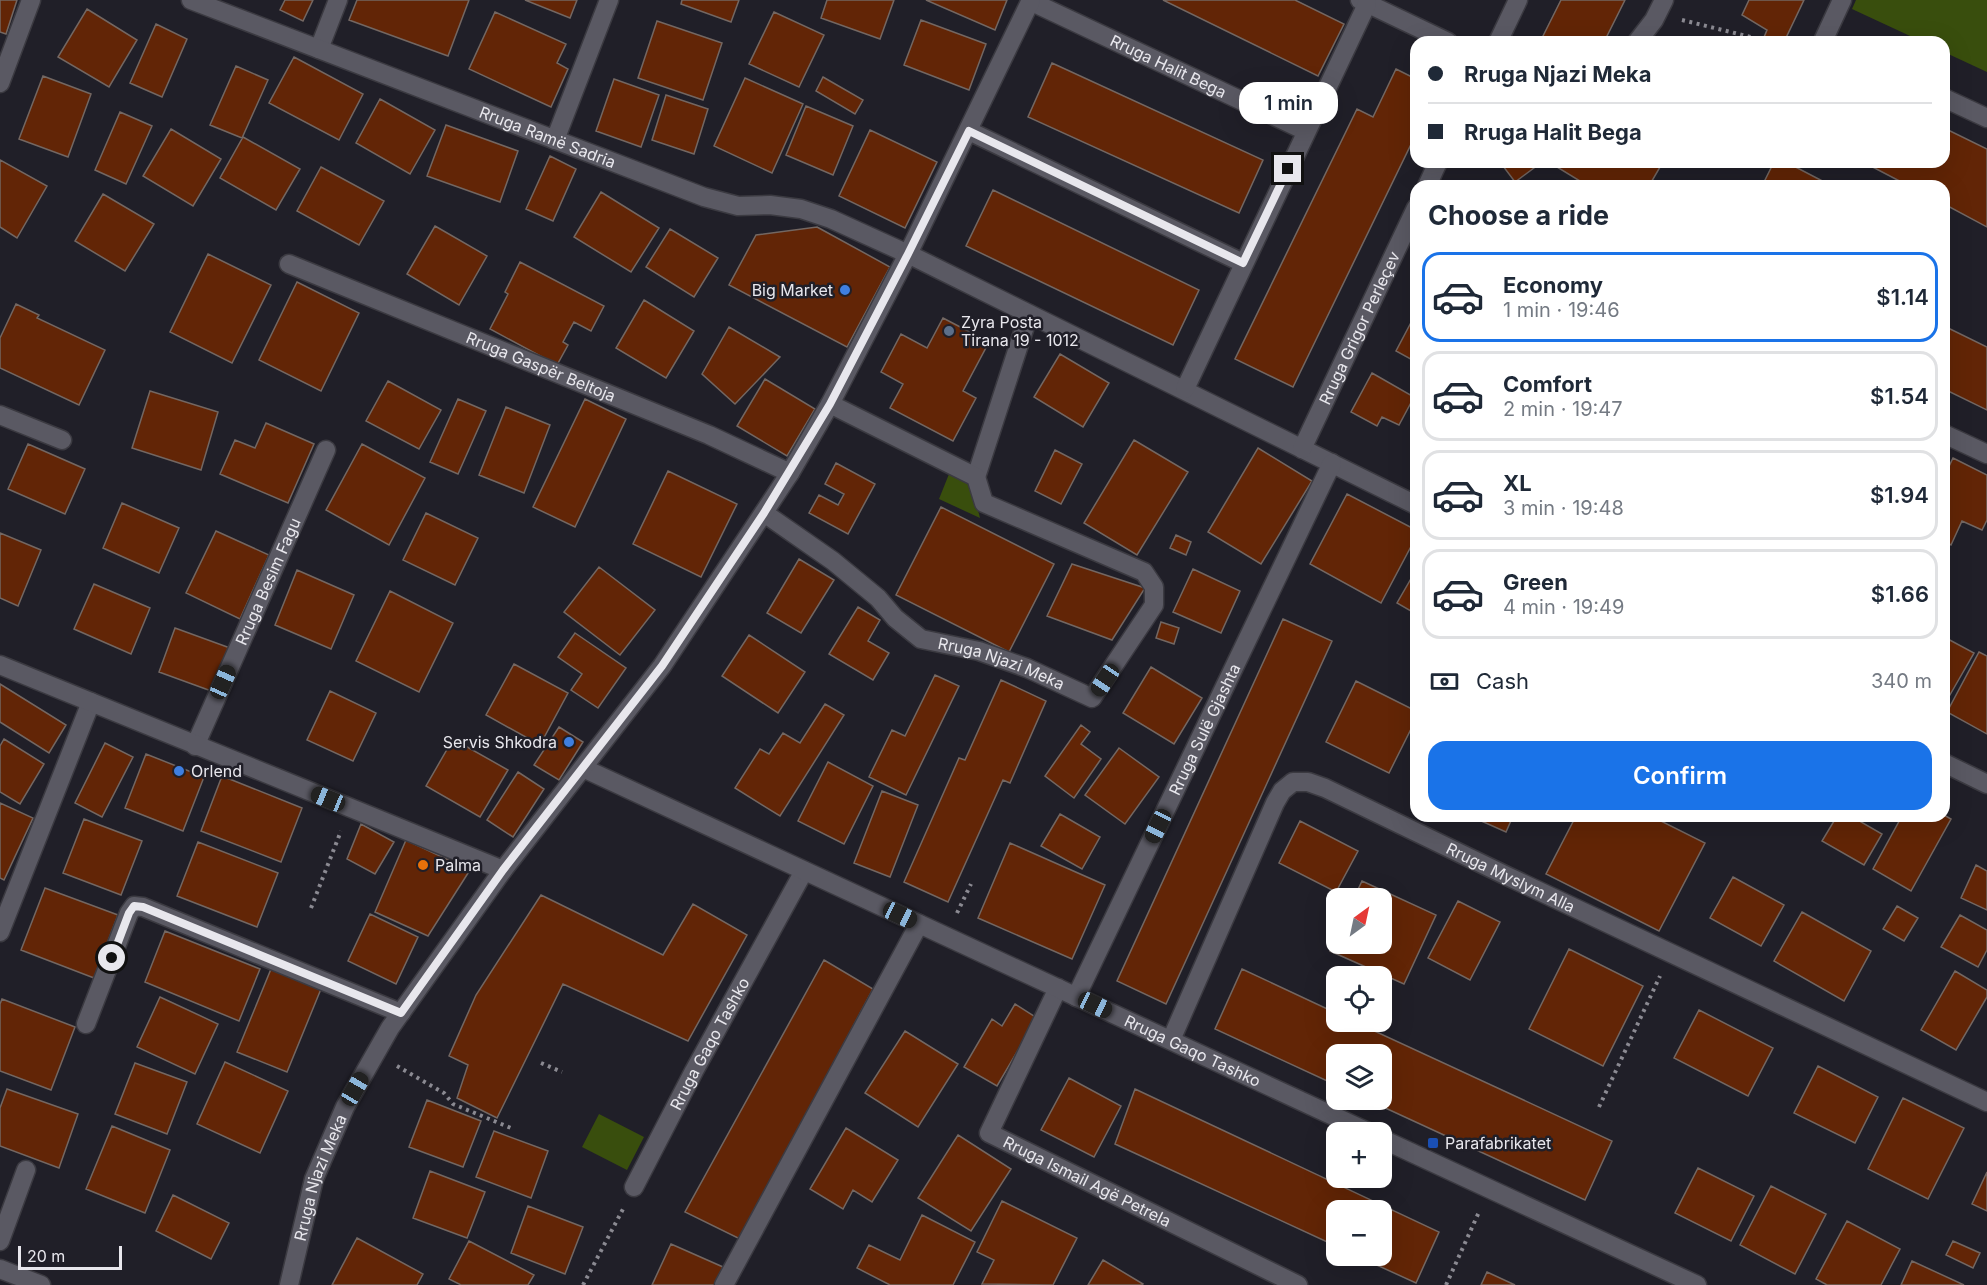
<!DOCTYPE html>
<html lang="en">
<head>
<meta charset="utf-8">
<style>
	body { margin:0; font-family:Inter,sans-serif; background:#f2f2f3; color:#1f2937; height:100vh; display:flex; flex-direction:column; font-size:22px; white-space:nowrap }
	* { box-sizing:border-box; margin:0 }
	p { font-size:20px; color:#747a83 }
	.icon { flex:none; width:33px; height:33px; fill:none; stroke:currentColor; stroke-width:2; stroke-linecap:round; stroke-linejoin:round }
	.map { position:relative; flex:1; overflow:hidden }
	.panel { position:absolute; left:1410px; top:180px; width:540px; height:642px; display:flex; flex-direction:column; background:#fff; border-radius:18px; box-shadow:0 6px 24px #0002 }
	.panel>* { flex:none }
	.top-card { position:absolute; left:1410px; top:36px; width:540px; height:132px; border-radius:18px; box-shadow:0 6px 24px #0002; display:grid; align-content:center; height:132px; padding:0 18px; background:#fff }
	.needle { width:39px; rotate:33deg }
	.controls { position:absolute; left:1326px; top:888px; display:grid; gap:12px }
	.controls a { display:grid; place-items:center; width:66px; height:66px; border-radius:12px; background:#fff; box-shadow:0 6px 24px #0002; font-size:30px }
	.scale { position:absolute; left:18px; bottom:15px; width:104px; box-sizing:border-box; padding-left:6px; border:3px solid #e8e7ed; border-top:0; font-size:16px; line-height:21px; white-space:nowrap; color:#e8e7ed; -webkit-text-stroke:4px #201f28; paint-order:stroke }
	.end { position:absolute; width:27px; height:27px; margin:-14px; border:8px solid #e8e7ed; background:#111; box-shadow:0 0 0 3px #111 }
	.from { border-radius:50% }
	.bubble { position:absolute; height:42px; border-radius:18px; background:#fff; box-shadow:0 6px 24px #0002; font-size:20px; font-weight:600; line-height:42px; text-align:center }
	.car { position:absolute; width:18px; height:36px; margin:-18px -9px; border-radius:8px; box-shadow:0 0 4px 2px #0007; background:linear-gradient(#222 24%,#8ab4d8 0 40%,#222 0 76%,#8ab4d8 0 86%,#222 0) }
	.top-card b { display:flex; align-items:center; gap:21px; height:57px; font-size:22px }
	.top-card b+b { border-top:2px solid #e0e1e3 }
	.top-card i { width:15px; height:15px; background:#1f2937 }
	ul { padding:0; list-style:none }
	li { display:flex; align-items:center; gap:18px; height:90px; margin:0 12px 9px; padding:0 6px; border:3px solid #e0e1e3; border-radius:18px }
	li div { flex:1 }
	li b { display:block; font-size:22px }
	li em { font-style:normal; font-weight:600 }
	li.active { border-color:#1a73e8 }
	li>.icon { width:54px; height:54px; stroke-width:1.5 }
	h2 { padding:0 18px; font-size:27px; line-height:72px }
	.pay { display:flex; align-items:center; gap:15px; height:66px; padding:0 18px; font-size:22px }
	.pay p { margin-inline-start:auto }
	.cta { display:flex; gap:12px; margin-top:auto; padding:12px 18px }
	.cta a { flex:1; height:69px; border-radius:18px; background:#1a73e8; color:#fff; font-size:24px; font-weight:600; line-height:69px; text-align:center }
	.map>svg:first-child { display:block }
	.green { fill:#394e0d }
	.building { fill:#622506; stroke:#736762; stroke-width:1.5 }
	.lines { fill:none; stroke-linecap:round; stroke-linejoin:round }
	.service-casing { stroke:#3b3a41; stroke-width:21 }
	.minor-casing { stroke:#3b3a41; stroke-width:21 }
	.tertiary-casing { stroke:#3b3a41; stroke-width:21 }
	.secondary-casing { stroke:#3b3a41; stroke-width:21 }
	.path { stroke:#8b8a92; stroke-width:4; stroke-dasharray:3 4.5; stroke-linecap:butt }
	.service { stroke:#5a5963; stroke-width:18 }
	.minor { stroke:#5a5963; stroke-width:18 }
	.tertiary { stroke:#5a5963; stroke-width:18 }
	.secondary { stroke:#5a5963; stroke-width:18 }
	.route { stroke:#e8e7ed; stroke-width:8 }
	.shop-dot { fill:#3f7fe0; stroke:#201f28; stroke-width:2 }
	.service-dot { fill:#5c6f8a; stroke:#201f28; stroke-width:2 }
	.food-dot { fill:#e8710a; stroke:#201f28; stroke-width:2 }
	.transit-dot { fill:#1a4fb4; stroke:#201f28; stroke-width:2 }
	.labels { text-anchor:middle; dominant-baseline:central; stroke-width:5; stroke-linejoin:round; paint-order:stroke }
	.street-label { font-size:16px; fill:#e8e7ed; stroke:#201f28 }
	.poi-label { font-size:16px; fill:#e8e7ed; stroke:#201f28; text-anchor:start }
</style>
</head>
<body>
<div class="map">
<svg width="1987" height="1285" viewBox="0 0 1987 1285">
	<rect width="100%" height="100%" fill="#201f28"/>
	<path class="green" d="M1856,0H1987V72L1944,52V42H1923L1852,9Z
		M951,469L970,479L980,518L939,499Z
		M599,1114L644,1137L627,1170L582,1147Z"/>
	<path class="building" d="M0,0H17L6,34L0,32Z
		M285,0H313L303,21L280,10Z
		M357,0H469L448,56L349,20Z
		M525,0H577L570,18Z
		M682,0H739L731,22L681,4Z
		M827,0H894L880,39L821,18Z
		M926,0H1007L995,30Z
		M1163,0H1295L1344,24L1318,76Z
		M1561,0H1625L1604,42H1540Z
		M1749,0H1804L1784,42H1762L1767,30L1742,15Z
		M87,9L137,40L109,87L58,57Z
		M495,12L566,44L557,63L568,69L551,107L469,69Z
		M774,12L824,35L799,87L749,64Z
		M921,20L986,44L969,90L904,65Z
		M657,21L722,43L703,100L638,78Z
		M156,24L187,39L162,97L130,83Z
		M294,57L363,94L339,140L269,103Z
		M1052,63L1263,160L1239,213L1028,117Z
		M236,66L268,80L242,138L210,125Z
		M1396,69L1416,79V134L1293,387L1235,359L1357,109L1373,117Z
		M43,76L91,94L68,157L19,139Z
		M823,77L863,100L855,114L816,91Z
		M745,78L803,104L772,173L714,146Z
		M614,79L659,95L641,147L596,131Z
		M666,95L708,109L694,154L652,140Z
		M380,99L435,130L410,174L356,143Z
		M806,106L853,126L833,175L786,155Z
		M120,112L152,126L126,184L95,170Z
		M446,125L518,151L500,202L427,176Z
		M1944,128L1987,149V227L1944,204V186H1909L1863,162H1944Z
		M171,129L221,159L193,206L143,176Z
		M870,130L937,162L905,228L839,196Z
		M243,137L300,169L276,210L220,178Z
		M550,156L576,169L553,221L526,209Z
		M0,160L47,186L17,238L0,227Z
		M1500,162H1542L1515,182Z
		M1553,162H1663L1649,186H1588L1552,164Z
		M1774,162H1786L1832,186H1762Z
		M321,167L384,201L359,245L297,211Z
		M993,190L1199,290L1173,345L966,246Z
		M601,192L659,228L631,272L574,237Z
		M103,194L154,224L125,271L75,241Z
		M435,226L487,256L459,305L407,274Z
		M817,227L890,267L847,347L729,285L756,235Z
		M670,229L718,258L694,297L646,267Z
		M208,254L271,285L232,363L170,332Z
		M520,262L604,306L591,331L574,322L563,342L568,345L557,365L490,329L508,294L505,292Z
		M297,282L359,313L321,391L259,360Z
		M644,300L694,331L666,378L616,348Z
		M16,304L39,315L37,318L105,350L79,405L0,368V338Z
		M1415,315H1416V362L1396,351Z
		M943,318L989,342L963,391L976,398L953,441L890,408L903,384L881,372L901,334L927,348Z
		M1944,326L1987,347V410L1944,389Z
		M729,327L780,357L735,404L702,374Z
		M1060,354L1109,383L1083,427L1034,397Z
		M1372,373L1414,397L1399,425L1382,417L1377,426L1351,412Z
		M765,379L815,409L787,456L737,426Z
		M388,381L441,410L419,449L366,421Z
		M150,391L218,412L201,470L132,448Z
		M458,399L486,411L458,474L430,462Z
		M585,399L626,419L575,527L533,507Z
		M506,407L550,425L524,493L479,475Z
		M266,423L314,444L288,503L220,474L235,440L255,448Z
		M1134,440L1188,472L1137,555L1084,523Z
		M28,444L85,469L65,514L8,489Z
		M362,444L425,478L389,545L326,510Z
		M1258,448L1312,481L1261,564L1208,532Z
		M1055,450L1082,464L1061,504L1035,491Z
		M1953,458L1987,475V520L1982,530L1962,521L1951,545L1944,541V477Z
		M836,463L875,484L848,534L809,513L819,495L838,505L844,494L825,484Z
		M668,471L737,504L701,577L633,544Z
		M1347,494L1416,530V537L1381,603L1310,564Z
		M122,503L179,528L159,573L103,548Z
		M941,507L1054,564L1009,652L896,595Z
		M426,513L478,538L455,585L403,560Z
		M216,531L269,555L240,619L186,593Z
		M0,533L41,550L18,606L0,598Z
		M1176,535L1191,542L1186,555L1170,548Z
		M799,559L834,580L801,633L767,613Z
		M1072,564L1145,588L1112,640L1047,616Z
		M599,567L655,610L620,655L564,612Z
		M1193,569L1240,591L1221,633L1173,612Z
		M297,570L354,595L331,649L275,625Z
		M1416,570V614L1397,603Z
		M94,584L150,608L131,654L74,629Z
		M390,591L453,623L419,692L356,661Z
		M858,607L880,620L868,641L889,653L873,680L829,654Z
		M1283,619L1332,641L1166,1004L1117,981Z
		M1161,622L1179,628L1174,644L1156,638Z
		M175,628L230,648L214,692L159,672Z
		M575,633L626,668L598,708L571,690L582,674L558,657Z
		M749,635L805,672L778,713L722,676Z
		M1946,638L1974,653L1947,700L1944,698V642Z
		M1979,652L1987,656V734L1947,712Z
		M514,664L568,693L540,745L486,715Z
		M1151,667L1202,698L1174,744L1123,713Z
		M935,675L959,686L906,795L869,777L892,730L905,736Z
		M1001,680L1046,701L1010,783L1003,780L948,902L904,882L959,758L965,760Z
		M1356,681L1416,711V719L1389,773L1326,742Z
		M0,684L66,725L49,753L0,722Z
		M330,691L376,713L353,761L307,740Z
		M825,704L844,715L780,816L735,788L760,749L769,754L783,733L800,743Z
		M1081,725L1090,732L1081,744L1101,759L1074,798L1045,776Z
		M559,727L583,742L559,780L534,765Z
		M4,739L44,764L20,804L0,792V746Z
		M453,739L508,770L480,817L426,786Z
		M105,743L133,757L102,817L75,803Z
		M1119,748L1159,777L1125,824L1085,795Z
		M146,754L204,777L183,831L125,808Z
		M828,762L873,786L844,844L798,821Z
		M518,772L544,789L513,837L487,820Z
		M222,776L302,808L281,862L201,831Z
		M882,791L918,805L890,877L854,863Z
		M0,803L33,818L4,880L0,878Z
		M1060,814L1100,837L1082,869L1041,846Z
		M1944,815L1951,819L1911,891L1873,869L1902,816Z
		M1470,816H1513L1506,832Z
		M1576,816H1651L1705,843L1659,931L1546,874Z
		M1837,816H1864L1861,822L1882,834L1864,865L1822,841Z
		M84,819L142,841L121,895L63,873Z
		M1300,821L1358,851L1336,892L1279,863Z
		M361,824L394,842L375,874L347,859Z
		M406,840L470,870L428,936L375,912Z
		M198,842L278,873L257,927L177,896Z
		M1010,843L1105,885L1072,959L978,918Z
		M1976,865L1987,871V910L1961,898Z
		M1733,877L1784,905L1761,946L1710,918Z
		M1362,881L1436,915L1404,984L1330,951L1336,937V944H1382V898H1354Z
		M45,888L118,915L94,978L21,950Z
		M541,895L663,955L693,904L747,935L688,1041L563,984L497,1118L457,1098L468,1065L449,1056L476,995Z
		M1458,901L1500,922L1470,980L1428,958Z
		M1897,906L1918,918L1904,941L1883,929Z
		M1802,912L1871,951L1844,1001L1774,961Z
		M370,914L418,937L396,984L348,961Z
		M1960,915L1987,930V950L1978,967L1941,947Z
		M165,931L260,969L239,1021L145,982Z
		M1569,949L1643,986L1603,1066L1529,1029Z
		M824,960L873,989L740,1239L685,1212Z
		M271,969L321,989L287,1072L237,1052Z
		M1242,969L1336,1013V1022H1355L1612,1141L1585,1200L1368,1100H1382V1054H1336V1085L1215,1029Z
		M1955,971L1987,990V997L1956,1050L1921,1030Z
		M160,997L218,1024L195,1074L137,1047Z
		M2,999L75,1027L51,1090L0,1071V1004Z
		M1015,1004L1037,1018L997,1086L964,1067L992,1019L1002,1026Z
		M1699,1010L1773,1048L1748,1096L1674,1058Z
		M905,1031L958,1064L918,1127L865,1093Z
		M225,1062L288,1091L260,1153L197,1124Z
		M135,1063L187,1082L167,1134L115,1114Z
		M1818,1066L1878,1097L1855,1143L1794,1113Z
		M1069,1078L1121,1106L1094,1157L1041,1130Z
		M7,1089L78,1114L59,1168L0,1146V1108Z
		M1135,1089L1439,1232L1416,1283L1357,1256H1382V1210H1336V1246L1115,1144Z
		M1903,1098L1964,1128L1928,1199L1868,1169Z
		M427,1100L481,1121L463,1167L409,1147Z
		M112,1126L170,1150L145,1213L86,1189Z
		M846,1128L898,1160L872,1202L853,1190L843,1209L810,1189Z
		M494,1131L548,1151L531,1198L476,1177Z
		M958,1135L1011,1169L971,1231L918,1198Z
		M1698,1168L1754,1196L1731,1241L1675,1213Z
		M430,1171L485,1192L467,1238L413,1218Z
		M1987,1172V1211L1972,1204Z
		M1771,1186L1826,1214L1795,1274L1740,1245Z
		M173,1195L229,1223L211,1259L156,1231Z
		M1002,1201L1077,1238L1053,1285L982,1284L994,1260L977,1252Z
		M528,1206L583,1227L565,1274L511,1253Z
		M922,1215L975,1242L953,1285H890L857,1268L869,1245L900,1260Z
		M1847,1221L1900,1249L1881,1285H1827L1816,1279Z
		M357,1238L423,1274L417,1285H332Z
		M469,1241L534,1275L528,1285H461L449,1279Z
		M1953,1241L1980,1253L1973,1268L1946,1255Z
		M671,1244L723,1267L715,1285H652Z
		M1103,1260L1143,1284L1142,1285H1088Z
		M1912,1261L1964,1285H1901Z
		M1487,1272L1515,1285H1481Z"/>
	<g class="lines">
		<g class="service-casing">
			<path id="service" d="M0,932L91,702
				M0,1241L26,1170"/>
		</g>
		<g class="minor-casing">
			<g id="minor">
				<path d="M1360,0L1448,42"/>
				<path id="s1" d="M1030,1L1306,131"/>
				<path d="M1498,42L1518,0"/>
				<path d="M1637,42L1654,20L1664,0"/>
				<path d="M1825,42L1823,41L1842,0"/>
				<path d="M319,49L338,0"/>
				<path d="M0,83L31,0"/>
				<path d="M1944,98L1987,118"/>
				<path d="M969,131L1243,263"/>
				<path d="M555,140L609,0"/>
				<path d="M1427,186L1438,162"/>
				<path d="M908,254L1416,505"/>
				<path id="s2" d="M289,264L709,435L790,473"/>
				<path d="M1185,389L1367,4"/>
				<path d="M0,415L62,440"/>
				<path d="M1944,434L1987,454"/>
				<path id="s3" d="M1302,449L1416,208"/>
				<path d="M976,477L1029,314"/>
				<path id="s4" d="M764,513L833,561L878,598L895,618L921,639L979,651L1027,668L1092,698L1154,605V587L1144,572L984,503L976,477L830,404"/>
				<path id="s5" d="M195,746L326,450"/>
				<path d="M1944,763L1987,784"/>
				<path id="s6" d="M1058,988L989,1133L1298,1285"/>
				<path id="s7" d="M1076,997L1332,463"/>
				<path d="M86,1024L129,913L134,906L143,907L401,1013"/>
				<path id="s8" d="M1171,1040L1275,803L1282,791L1293,782H1308L1325,788L1507,876L1987,1102"/>
				<path id="s9" d="M634,1187L694,1071L804,871"/>
				<path d="M0,1269L41,1285"/>
				<path d="M724,1285L919,924"/>
			</g>
		</g>
		<g class="tertiary-casing">
			<g id="tertiary">
				<path id="s10" d="M191,0L704,197L738,206L770,205L801,209L831,219L908,254"/>
				<path d="M0,665L503,870"/>
				<path id="s11" d="M583,768L1368,1132"/>
				<path d="M1382,1139L1697,1285"/>
			</g>
		</g>
		<g class="secondary-casing">
			<g id="secondary">
				<path id="s12" d="M289,1285L314,1179L345,1107L390,1028L503,870L662,666L790,473L830,404L908,254L1031,0"/>
			</g>
		</g>
		<path class="path" d="M1682,20L1763,40
			M311,908L341,831
			M957,913L971,884
			M541,1063L562,1072
			M397,1066L444,1093L453,1104L511,1128
			M1599,1107L1660,976
			M583,1285L623,1209
			M1446,1285L1479,1212"/>
		<use href="#service" class="service"/>
		<use href="#minor" class="minor"/>
		<use href="#tertiary" class="tertiary"/>
		<use href="#secondary" class="secondary"/>
	</g>
	<g class="lines">
		<path class="route" d="M112,958L129,913L134,906L143,907L401,1013L503,870L662,666L764,513L830,404L908,254L969,131L1243,263L1288,169"/>
	</g>
	<g class="shop-dot">
		<circle cx="845" cy="290" r="6"/>
		<circle cx="569" cy="742" r="6"/>
		<circle cx="179" cy="771" r="6"/>
	</g>
	<circle class="service-dot" cx="949" cy="331" r="6"/>
	<circle class="food-dot" cx="423" cy="865" r="6"/>
	<rect class="transit-dot" x="1427" y="1137" width="12" height="12" rx="3"/>
	<g class="labels">
		<g class="street-label">
			<text stroke="none"><textPath href="#s1" startOffset="153">Rruga Halit Bega</textPath></text>
			<text stroke="none"><textPath href="#s10" startOffset="382">Rruga Ramë Sadria</textPath></text>
			<text stroke="none"><textPath href="#s3" startOffset="134">Rruga Grigor Perleçev</textPath></text>
			<text stroke="none"><textPath href="#s2" startOffset="272">Rruga Gaspër Beltoja</textPath></text>
			<text stroke="none"><textPath href="#s5" startOffset="180">Rruga Besim Fagu</textPath></text>
			<text stroke="none"><textPath href="#s4" startOffset="286">Rruga Njazi Meka</textPath></text>
			<text stroke="none"><textPath href="#s7" startOffset="297">Rruga Sulë Gjashta</textPath></text>
			<text stroke="none"><textPath href="#s8" startOffset="526">Rruga Myslym Alla</textPath></text>
			<text stroke="none"><textPath href="#s9" startOffset="162">Rruga Gaqo Tashko</textPath></text>
			<text stroke="none"><textPath href="#s11" startOffset="672">Rruga Gaqo Tashko</textPath></text>
			<text stroke="none"><textPath href="#s12" startOffset="112">Rruga Njazi Meka</textPath></text>
			<text stroke="none"><textPath href="#s6" startOffset="270">Rruga Ismail Agë Petrela</textPath></text>
		</g>
		<g class="poi-label">
			<text x="833" y="290" text-anchor="end">Big Market</text>
			<text x="961" y="322">Zyra Posta<tspan x="961" dy="18">Tirana 19 - 1012</tspan></text>
			<text x="557" y="742" text-anchor="end">Servis Shkodra</text>
			<text x="191" y="771">Orlend</text>
			<text x="435" y="865">Palma</text>
			<text x="1445" y="1143">Parafabrikatet</text>
		</g>
	</g>
</svg>
<div class="controls">
<a><svg class="needle" viewBox="-14 -14 28 28"><path d="M0-13l5 13h-10z" fill="#e53935"/><path d="M0 13l5-13h-10z" fill="#747a83"/></svg></a>
<a><svg class="icon" aria-label="locate" viewBox="0 0 24 24"><circle cx="12" cy="12" r="6"/><path d="M12 2v4M12 18v4M2 12h4M18 12h4"/></svg></a>
<a><svg class="icon" aria-label="layers" viewBox="0 0 24 24"><path d="M12 4l9 5-9 5-9-5zM3 14l9 5 9-5"/></svg></a>
<a>+</a>
<a>−</a>
</div>
<div class="scale">20 m</div>
<i class="end from" style="left:112px;top:958px"></i>
<i class="end" style="left:1288px;top:169px"></i>
<div class="bubble" style="left:1239px;top:82px;width:99px">1 min</div>
<i class="car" style="left:1105px;top:680px;rotate:214deg"></i>
<i class="car" style="left:223px;top:682px;rotate:24deg"></i>
<i class="car" style="left:328px;top:799px;rotate:292deg"></i>
<i class="car" style="left:1158px;top:826px;rotate:206deg"></i>
<i class="car" style="left:900px;top:915px;rotate:115deg"></i>
<i class="car" style="left:1095px;top:1005px;rotate:115deg"></i>
<i class="car" style="left:355px;top:1089px;rotate:30deg"></i>
<div class="top-card">
<b><i class="from"></i>Rruga Njazi Meka</b>
<b><i></i>Rruga Halit Bega</b>
</div>
<section class="panel">
<h2>Choose a ride</h2>
<ul>
<li class="active"><svg class="icon" aria-label="car" viewBox="0 0 24 24"><path d="M5 17H2v-5l4-1 3-4h7l3 4 3 1v5h-3M9 17h6M6 11h13"/><circle cx="7" cy="17" r="2"/><circle cx="17" cy="17" r="2"/></svg><div><b>Economy</b><p>1 min · 19:46</p></div><em>$1.14</em></li>
<li><svg class="icon" aria-label="car" viewBox="0 0 24 24"><path d="M5 17H2v-5l4-1 3-4h7l3 4 3 1v5h-3M9 17h6M6 11h13"/><circle cx="7" cy="17" r="2"/><circle cx="17" cy="17" r="2"/></svg><div><b>Comfort</b><p>2 min · 19:47</p></div><em>$1.54</em></li>
<li><svg class="icon" aria-label="car" viewBox="0 0 24 24"><path d="M5 17H2v-5l4-1 3-4h7l3 4 3 1v5h-3M9 17h6M6 11h13"/><circle cx="7" cy="17" r="2"/><circle cx="17" cy="17" r="2"/></svg><div><b>XL</b><p>3 min · 19:48</p></div><em>$1.94</em></li>
<li><svg class="icon" aria-label="car" viewBox="0 0 24 24"><path d="M5 17H2v-5l4-1 3-4h7l3 4 3 1v5h-3M9 17h6M6 11h13"/><circle cx="7" cy="17" r="2"/><circle cx="17" cy="17" r="2"/></svg><div><b>Green</b><p>4 min · 19:49</p></div><em>$1.66</em></li>
</ul>
<div class="pay"><svg class="icon" aria-label="cash" viewBox="0 0 24 24"><path d="M3 7h18v10H3z"/><circle cx="12" cy="12" r="2"/></svg>Cash<p>340 m</p></div>
<div class="cta"><a>Confirm</a></div>
</section>
</div>
</body>
</html>
